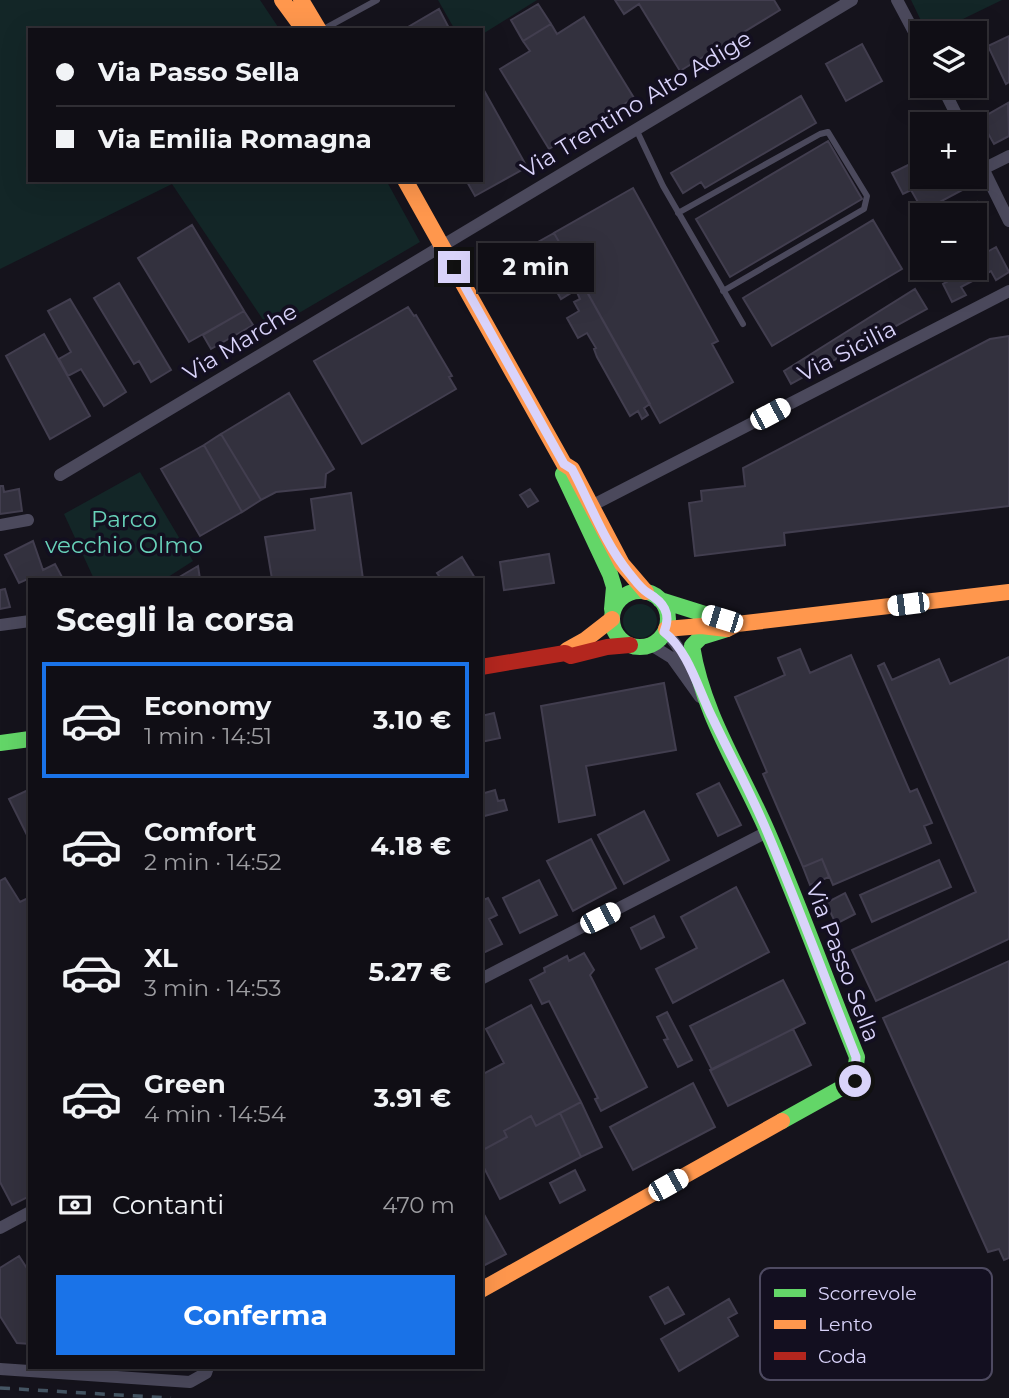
<!DOCTYPE html>
<html lang="it">
<head>
<meta charset="utf-8">
<style>
	body { margin:0; font-family:Montserrat,sans-serif; background:#1e1c22; color:#f1f3f6; height:100vh; display:flex; flex-direction:column; font-size:26px; white-space:nowrap }
	* { box-sizing:border-box; margin:0 }
	p { font-size:23px; color:#9c9ca0 }
	.icon { flex:none; width:38px; height:38px; fill:none; stroke:currentColor; stroke-width:2; stroke-linecap:round; stroke-linejoin:round }
	.map { position:relative; flex:1; overflow:hidden }
	.side { position:absolute; left:28px; top:578px; width:455px; height:791px; display:flex; flex-direction:column; background:#100e15; border-radius:0px; box-shadow:0 7px 28px #0002,0 0 0 2px #302e34 }
	.side>* { flex:none }
	.guide { position:absolute; left:28px; top:28px; width:455px; height:154px; border-radius:0px; box-shadow:0 7px 28px #0002,0 0 0 2px #302e34; display:grid; align-content:center; height:154px; padding:0 28px; background:#100e15 }
	.fabs { position:absolute; left:910px; top:21px; display:grid; gap:14px }
	.fabs a { display:grid; place-items:center; width:77px; height:77px; border-radius:0px; background:#100e15; box-shadow:0 7px 28px #0002,0 0 0 2px #302e34; font-size:35px }
	.end { position:absolute; width:32px; height:32px; margin:-16px; border:9px solid #d9d3fa; background:#111; box-shadow:0 0 0 4px #111 }
	.from { border-radius:50% }
	.bubble { position:absolute; height:49px; border-radius:0px; background:#100e15; box-shadow:0 7px 28px #0002,0 0 0 2px #302e34; font-size:23px; font-weight:700; line-height:49px; text-align:center }
	.car { position:absolute; width:21px; height:42px; margin:-21px -10px; border-radius:9px; box-shadow:0 0 5px 2px #0007; background:linear-gradient(#fff 24%,#345 0 40%,#fff 0 76%,#345 0 86%,#fff 0) }
	.guide b { display:flex; align-items:center; gap:24px; height:66px; font-size:26px }
	.guide b+b { border-top:2px solid #302e34 }
	.guide i { width:18px; height:18px; background:#f1f3f6 }
	ul { padding:0; list-style:none }
	li { display:flex; align-items:center; gap:21px; height:116px; margin:0 14px 10px; padding:0 14px; border:4px solid transparent; border-radius:0px }
	li div { flex:1 }
	li b { display:block; font-size:26px }
	li em { font-style:normal; font-weight:700 }
	li.current { border-color:#1a73e8 }
	li>.icon { width:63px; height:63px; stroke-width:1.5 }
	h2 { padding:0 28px; font-size:32px; line-height:84px }
	.pay { display:flex; align-items:center; gap:18px; height:77px; padding:0 28px; font-size:26px }
	.pay p { margin-inline-start:auto }
	.button { display:flex; gap:14px; margin-top:auto; padding:14px 28px }
	.button a { flex:1; height:80px; border-radius:0px; background:#1a73e8; color:#fff; font-size:28px; font-weight:700; line-height:80px; text-align:center }
	.map>svg:first-child { display:block }
	.green { fill:#132627 }
	.building { fill:#33313e; stroke:#423e4f; stroke-width:2 }
	.lines { fill:none; stroke-linecap:round; stroke-linejoin:round }
	.lane { stroke:#4b495c; stroke-width:6 }
	.street { stroke:#4b495c; stroke-width:12 }
	.fast { stroke:#63d668; stroke-width:16 }
	.slow { stroke:#ff974d; stroke-width:16 }
	.jam { stroke:#b3261e; stroke-width:16 }
	.rail { stroke:#455563; stroke-width:3.5; stroke-dasharray:10 9; stroke-linecap:butt }
	.route { stroke:#d9d3fa; stroke-width:9 }
	.labels { text-anchor:middle; dominant-baseline:central; stroke-width:7; stroke-linejoin:round; paint-order:stroke }
	.street-label { font-size:23px; fill:#d9d3fa; stroke:#130f20 }
	.park-label { font-size:23px; fill:#68d2ba; stroke:#130f20 }
	.key { fill:#130f20; stroke:#4e4a61; stroke-width:2 }
	.key-label { font-size:19px; fill:#d9d3fa }
</style>
</head>
<body>
<div class="map">
<svg width="1009" height="1398" viewBox="0 0 1009 1398">
	<rect width="100%" height="100%" fill="#15131c"/>
	<path class="green" d="M0,0H260L280,30H30V180H386L420,242L270,330L172,184L0,269Z
		M438,0H537L481,35V30H455Z
		M911,0H1002L934,33H927Z
		M140,472L193,561L165,579H94L64,514Z
		M623 621a17 17 0 1 1 34 0a17 17 0 1 1-34 0Z"/>
	<path class="building" d="M615,0H774L780,10L680,71L639,4L624,14Z
		M538,4L551,24L523,41L511,20Z
		M439,9L450,30H403Z
		M584,17L634,98L549,149L500,69L530,51L523,41L551,24L557,34Z
		M1009,36V82L1006,84L988,46Z
		M862,44L882,81L846,101L826,64Z
		M481,85L527,167L475,196L466,180H481Z
		M801,96L816,123L705,188L701,182L683,193L671,173Z
		M1008,103L1009,136L994,144L980,119Z
		M828,141L862,199L730,277L696,219Z
		M922,158V177H960L966,188L923,211L911,190L903,194L892,173Z
		M633,188L718,341L712,344L733,382L660,423L554,233Z
		M977,202L982,213L978,216L984,227L975,232V215H953Z
		M873,220L902,269L772,346L743,298Z
		M192,225L244,311L189,342L138,258Z
		M554,233L650,404L644,408L648,415L642,419L638,411L630,416L597,357L594,349L596,348L587,333L578,338L567,318L579,311L574,302L580,299L576,290L561,299L531,246Z
		M984,247L987,252L996,247L1009,272L996,280L991,271L961,287L966,295L952,302L943,284L950,280L944,269L975,268V252Z
		M119,283L171,370L151,382L139,361L134,364L94,298Z
		M915,289L927,309L791,384L784,371Z
		M70,299L126,392L104,406L81,369L68,376L59,359L71,352L48,311Z
		M408,307L414,316L416,315L452,376L449,377L456,389L362,444L314,361Z
		M244,311L253,325L211,349L203,335Z
		M44,334L90,416L50,439L6,356Z
		M1009,336V506L784,533L785,545L695,556L689,503L702,501L701,491L745,486L743,468L990,339Z
		M289,393L334,469L326,474L325,487L276,492L261,500L221,434Z
		M221,434L261,500L242,512L204,445Z
		M204,445L242,512L200,536L161,469Z
		M0,486H3L4,492L19,489L22,511L0,514Z
		M530,489L538,501L528,507L520,495Z
		M351,493L363,579H272L265,537L315,530L311,499Z
		M33,541L43,570L55,564L63,579H33L32,577L19,583L5,555Z
		M549,554L554,583L504,590L500,562Z
		M462,557L475,578L441,579L437,573Z
		M198,566L200,579H176Z
		M5,589L10,607L0,609V590Z
		M800,649L810,673L851,655L910,792L917,789L932,823L924,826L931,843L833,885L822,859L803,867L763,774L767,772L735,697L785,675L778,658Z
		M1009,657V939L876,1001L852,950L976,892L878,666L884,663L892,680L939,659L950,684Z
		M664,683L676,750L586,766L595,815L559,822L541,706Z
		M494,713L500,738L481,742V716Z
		M719,783L741,825L718,836L697,794Z
		M28,790L30,794V841L9,799Z
		M495,790L498,801L504,800L507,810L481,817V794Z
		M644,811L669,860L624,884L598,835Z
		M591,839L616,888L573,911L547,861Z
		M822,859L829,877L810,885L803,867Z
		M939,860L951,887L872,922L860,895Z
		M5,878L20,902L30,897V1196L12,1205L0,1182V881Z
		M539,880L557,915L520,933L503,898Z
		M736,887L769,952L673,1003L656,969L697,948L681,917Z
		M845,893L855,914L836,924L826,903Z
		M488,898L497,915L489,919L502,944L481,954V901Z
		M654,916L664,937L641,949L631,928Z
		M584,953L594,970L590,975L647,1087L601,1111L595,1099L598,1098L549,1001L542,1004L530,980L545,972L544,968L567,956L569,961Z
		M1009,961V1258L1004,1260L999,1249L988,1252L883,1018Z
		M783,980L805,1023L712,1070L690,1026Z
		M531,1005L581,1102L536,1126L531,1116L504,1131L507,1137L481,1151V1075L504,1063L486,1029Z
		M667,1012L692,1060L678,1067L664,1040L668,1039L657,1017Z
		M793,1029L811,1065L728,1106L710,1070Z
		M693,1083L715,1127L633,1170L610,1127Z
		M581,1102L602,1147L581,1157L560,1113Z
		M560,1113L581,1157L500,1199L481,1162V1151L507,1137L504,1131L531,1116L536,1126Z
		M575,1170L585,1190L560,1203L550,1183Z
		M481,1209L506,1254L481,1267Z
		M19,1256L30,1273V1344L17,1343L0,1316V1268Z
		M668,1287L684,1314L665,1324L650,1297Z
		M729,1299L737,1313L728,1318L738,1336L679,1371L661,1339Z"/>
	<g class="lines">
		<path class="lane" d="M322,30L377,0
			M636,129L663,186L743,324
			M678,213L820,134L828,132L867,196L864,209L723,291"/>
		<path class="street" d="M897,0L922,47
			M942,86L961,124
			M975,152L1009,221
			M983,169L1009,156
			M60,475L852,0
			M591,506L1009,291
			M0,525L28,520
			M0,625L30,621
			M664,632C679,643 683,660 695,674
			M651,645L672,658L700,697
			M481,979L767,832
			M0,1228L30,1212
			M0,1369L190,1382L206,1373L208,1367"/>
		<path class="fast" d="M563,474L610,574L614,587L612,609
			M612 619a28 28 0 1 1 56 0a28 28 0 1 1-56 0Z
			M660,600L730,622
			M727,629L701,637L692,646C703,715 741,770 768,833C800,907 827,983 857,1057L854,1081L782,1121
			M0,743L30,739"/>
		<path class="slow" d="M282,0L304,30
			M301,0L319,30
			M405,180L564,464L572,469L622,564L646,592
			M666,629L701,626L727,629L737,624L1009,592
			M567,650L585,640L612,619
			M481,1290L782,1121"/>
		<path class="jam" d="M481,667L565,653L571,656L607,647L630,645"/>
		<path class="rail" d="M0,1388L171,1398"/>
	</g>
	<g class="lines">
		<path class="route" d="M454,267L564,464L572,469C590,503 605,544 629,573C634,579 641,589 648,593C663,602 672,613 664,632C689,651 699,692 713,719C731,757 752,795 768,834C799,908 827,983 856,1057L855,1081"/>
	</g>
	<g class="labels">
		<g class="street-label">
			<text transform="translate(636 104) rotate(-31)">Via Trentino Alto Adige</text>
			<text transform="translate(240 342) rotate(-31)">Via Marche</text>
			<text transform="translate(847 351) rotate(-27)">Via Sicilia</text>
			<text transform="translate(843 962) rotate(69)">Via Passo Sella</text>
		</g>
		<g class="park-label">
			<text x="124" y="519">Parco<tspan x="124" dy="26">vecchio Olmo</tspan></text>
		</g>
	</g>
	<rect x="760" y="1268" width="232" height="112" rx="10" class="key"/>
	<rect x="774" y="1289" width="32" height="8" fill="#63d668"/>
	<rect x="774" y="1320" width="32" height="9" fill="#ff974d"/>
	<rect x="774" y="1352" width="32" height="8" fill="#b3261e"/>
	<g class="key-label">
		<text x="818" y="1300">Scorrevole</text>
		<text x="818" y="1331">Lento</text>
		<text x="818" y="1363">Coda</text>
	</g>
</svg>
<div class="fabs">
<a><svg class="icon" aria-label="layers" viewBox="0 0 24 24"><path d="M12 4l9 5-9 5-9-5zM3 14l9 5 9-5"/></svg></a>
<a>+</a>
<a>−</a>
</div>
<i class="end from" style="left:855px;top:1081px"></i>
<i class="end" style="left:454px;top:267px"></i>
<div class="bubble" style="left:478px;top:243px;width:116px">2 min</div>
<i class="car" style="left:770px;top:414px;rotate:62deg"></i>
<i class="car" style="left:908px;top:604px;rotate:263deg"></i>
<i class="car" style="left:722px;top:619px;rotate:287deg"></i>
<i class="car" style="left:600px;top:918px;rotate:63deg"></i>
<i class="car" style="left:668px;top:1185px;rotate:61deg"></i>
<div class="guide">
<b><i class="from"></i>Via Passo Sella</b>
<b><i></i>Via Emilia Romagna</b>
</div>
<section class="side">
<h2>Scegli la corsa</h2>
<ul>
<li class="current"><svg class="icon" aria-label="car" viewBox="0 0 24 24"><path d="M5 17H2v-5l4-1 3-4h7l3 4 3 1v5h-3M9 17h6M6 11h13"/><circle cx="7" cy="17" r="2"/><circle cx="17" cy="17" r="2"/></svg><div><b>Economy</b><p>1 min · 14:51</p></div><em>3.10 €</em></li>
<li><svg class="icon" aria-label="car" viewBox="0 0 24 24"><path d="M5 17H2v-5l4-1 3-4h7l3 4 3 1v5h-3M9 17h6M6 11h13"/><circle cx="7" cy="17" r="2"/><circle cx="17" cy="17" r="2"/></svg><div><b>Comfort</b><p>2 min · 14:52</p></div><em>4.18 €</em></li>
<li><svg class="icon" aria-label="car" viewBox="0 0 24 24"><path d="M5 17H2v-5l4-1 3-4h7l3 4 3 1v5h-3M9 17h6M6 11h13"/><circle cx="7" cy="17" r="2"/><circle cx="17" cy="17" r="2"/></svg><div><b>XL</b><p>3 min · 14:53</p></div><em>5.27 €</em></li>
<li><svg class="icon" aria-label="car" viewBox="0 0 24 24"><path d="M5 17H2v-5l4-1 3-4h7l3 4 3 1v5h-3M9 17h6M6 11h13"/><circle cx="7" cy="17" r="2"/><circle cx="17" cy="17" r="2"/></svg><div><b>Green</b><p>4 min · 14:54</p></div><em>3.91 €</em></li>
</ul>
<div class="pay"><svg class="icon" aria-label="cash" viewBox="0 0 24 24"><path d="M3 7h18v10H3z"/><circle cx="12" cy="12" r="2"/></svg>Contanti<p>470 m</p></div>
<div class="button"><a>Conferma</a></div>
</section>
</div>
</body>
</html>
